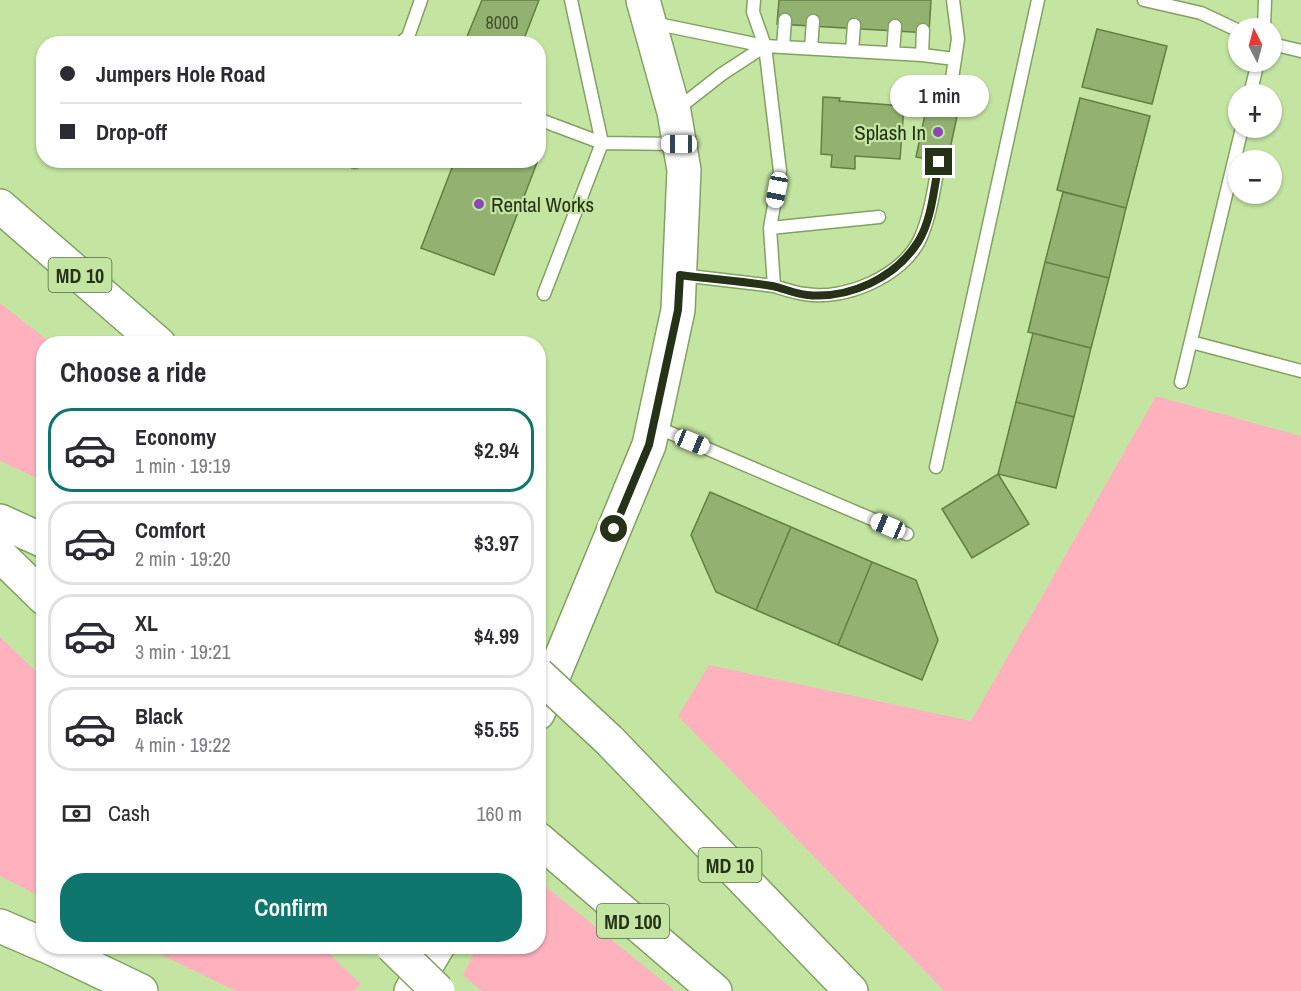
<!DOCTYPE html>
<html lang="en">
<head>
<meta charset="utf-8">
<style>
	body { margin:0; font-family:"Archivo Narrow",sans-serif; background:#f2f2f3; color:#2b2b33; height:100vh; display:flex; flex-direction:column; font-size:22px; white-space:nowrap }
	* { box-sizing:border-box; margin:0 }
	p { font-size:20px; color:#7c7c81 }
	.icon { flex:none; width:33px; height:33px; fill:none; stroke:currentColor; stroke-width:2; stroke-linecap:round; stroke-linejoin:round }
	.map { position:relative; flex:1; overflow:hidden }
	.details { position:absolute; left:36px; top:336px; width:510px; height:618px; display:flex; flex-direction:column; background:#fff; border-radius:24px; box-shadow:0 2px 4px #0004 }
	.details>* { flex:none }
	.hud { position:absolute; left:36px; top:36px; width:510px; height:132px; border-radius:24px; box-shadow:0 2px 4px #0004; display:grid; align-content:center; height:132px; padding:0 24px; background:#fff }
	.needle { width:39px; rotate:354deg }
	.controls { position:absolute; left:1228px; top:18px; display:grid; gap:12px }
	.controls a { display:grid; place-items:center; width:54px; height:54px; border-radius:50%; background:#fff; box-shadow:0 2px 4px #0004; font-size:30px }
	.end { position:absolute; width:27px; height:27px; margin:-14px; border:8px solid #253217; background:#fff; box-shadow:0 0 0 3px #fff }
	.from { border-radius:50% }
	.bubble { position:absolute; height:42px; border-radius:21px; background:#fff; box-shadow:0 2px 4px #0004; font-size:20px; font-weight:600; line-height:42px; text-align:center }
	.car { position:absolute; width:18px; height:36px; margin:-18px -9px; border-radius:8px; box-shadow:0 0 4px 2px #0007; background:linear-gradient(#fff 24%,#345 0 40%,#fff 0 76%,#345 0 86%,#fff 0) }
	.hud b { display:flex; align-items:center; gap:21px; height:57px; font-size:22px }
	.hud b+b { border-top:2px solid #e1e1e2 }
	.hud i { width:15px; height:15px; background:#2b2b33 }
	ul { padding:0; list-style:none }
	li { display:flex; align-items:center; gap:18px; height:84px; margin:0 12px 9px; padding:0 12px; border:3px solid #e1e1e2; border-radius:24px }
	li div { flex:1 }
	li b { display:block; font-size:22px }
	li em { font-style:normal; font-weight:600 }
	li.active { border-color:#0f766e }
	li>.icon { width:54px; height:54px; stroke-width:1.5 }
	h2 { padding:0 24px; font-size:27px; line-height:72px }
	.pay { display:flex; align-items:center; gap:15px; height:66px; padding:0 24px; font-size:22px }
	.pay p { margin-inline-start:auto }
	.cta { display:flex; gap:12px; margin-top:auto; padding:12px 24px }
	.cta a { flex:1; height:69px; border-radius:24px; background:#0f766e; color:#fff; font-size:24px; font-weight:600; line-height:69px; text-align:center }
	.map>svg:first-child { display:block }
	.green { fill:#ffb2be }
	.building { fill:#93b271; stroke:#637f41; stroke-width:1.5 }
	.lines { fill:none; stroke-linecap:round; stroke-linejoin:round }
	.service-casing { stroke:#83a161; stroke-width:15 }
	.secondary-casing { stroke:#83a161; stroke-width:36 }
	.motorway-casing { stroke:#83a161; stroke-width:36 }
	.service { stroke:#fff; stroke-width:12 }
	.secondary { stroke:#fff; stroke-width:33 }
	.motorway { stroke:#fff; stroke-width:33 }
	.motorway-bridge-casing { stroke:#83a161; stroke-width:36; stroke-linecap:butt }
	.motorway-bridge { stroke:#fff; stroke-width:33 }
	.route { stroke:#253217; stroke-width:8 }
	.poi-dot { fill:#8b46b9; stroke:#c4e5a2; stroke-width:2 }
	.labels { text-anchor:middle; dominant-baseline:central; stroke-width:4.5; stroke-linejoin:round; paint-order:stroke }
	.number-label { font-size:18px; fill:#40522e }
	.shield { fill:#c4e5a2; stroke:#556841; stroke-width:1.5 }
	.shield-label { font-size:20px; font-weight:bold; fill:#253217 }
	.poi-label { font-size:21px; fill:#253217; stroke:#c4e5a2; text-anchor:end }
</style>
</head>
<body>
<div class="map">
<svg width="1301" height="991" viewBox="0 0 1301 991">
	<rect width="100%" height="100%" fill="#c4e5a2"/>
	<path class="green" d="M0,303L51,343L44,344L43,481L0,461Z
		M1156,396L1301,436V991H944L678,716L709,665L971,721Z
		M0,637L43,678V898L0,876Z
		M539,881L675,991H481L463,975L477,947L538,946Z
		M145,947H322L361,984L354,991H236Z"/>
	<path class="building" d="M482,0H539L522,44H464Z
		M779,0H931L929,33L777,24Z
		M1097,29L1167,46L1152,104L1082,87Z
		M823,97L840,98L839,101L904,106L900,159L855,156V169L831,167L832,155L821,154Z
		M1080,98L1150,116L1126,208L1057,190Z
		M928,100L959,107L947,163L916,157Z
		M455,160H538L494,275L421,248Z
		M1063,192L1126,208L1109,278L1045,262Z
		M1045,262L1109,278L1091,348L1028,332Z
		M1033,333L1091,348L1074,417L1016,402Z
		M1016,402L1074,417L1056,488L998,474Z
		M998,474L1029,524L972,558L942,509Z
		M710,492L791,527L756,610L716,592L691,535Z
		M791,527L872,562L838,645L756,610Z
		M872,562L916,580L938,640L922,680L838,645Z"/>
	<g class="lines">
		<g class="service-casing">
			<path id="service" d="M571,0L602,143L678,144
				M1144,0L1201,13L1239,31
				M653,23L765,46L922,55L955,59L958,39L953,0
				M1264,28L1265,0
				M399,44L408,37L421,0
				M1272,44L1301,51
				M783,47L785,20
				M811,48L813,21
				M852,51L854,25
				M893,53L895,26
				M922,55L923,30
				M1250,94L1258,62
				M948,104L955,59
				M676,110L722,74L765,46
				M538,119L602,143L544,294
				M355,162L356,160
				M770,228L879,217
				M681,275L774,286L770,228L780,171L765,46L753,12L754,0
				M774,286C784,289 795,293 805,294C845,301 903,276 920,239C931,215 934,187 939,162
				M1191,342L1301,371
				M1181,382L1242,128
				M654,426L907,534
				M936,467L1038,0"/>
		</g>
		<g class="secondary-casing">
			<path id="secondary" d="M538,713L649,445L678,310L684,170L674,112L643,0
				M411,991L438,946"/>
		</g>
		<g class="motorway-casing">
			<path id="motorway" d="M0,206L159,344
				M0,521L44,541
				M0,555L44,598
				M609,740L851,991
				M538,839L715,991
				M0,926L44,945
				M47,946L141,991"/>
		</g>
		<use href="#service" class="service"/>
		<use href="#secondary" class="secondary"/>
		<use href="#motorway" class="motorway"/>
		<g class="motorway-bridge-casing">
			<path id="motorway-bridge" d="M538,674L609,740
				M392,946L438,991"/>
		</g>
		<use href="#motorway-bridge" class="motorway-bridge"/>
	</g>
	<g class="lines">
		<path class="route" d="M614,529L649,445L678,310L680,275C710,279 741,281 772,286C783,288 795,294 807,295C850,299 895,278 918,242C932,220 934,187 939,162"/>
	</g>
	<g class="poi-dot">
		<circle cx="938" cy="132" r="6"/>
		<circle cx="479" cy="204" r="6"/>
	</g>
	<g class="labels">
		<g class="number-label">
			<text x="502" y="22">8000</text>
		</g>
		<g class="shield">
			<rect x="48.5" y="258" width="63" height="34" rx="4.5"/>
			<rect x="698.5" y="848" width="63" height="34" rx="4.5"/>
			<rect x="597" y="904" width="72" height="34" rx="4.5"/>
		</g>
		<g class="shield-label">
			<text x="80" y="275">MD 10</text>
			<text x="730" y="865">MD 10</text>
			<text x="633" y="921">MD 100</text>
		</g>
		<g class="poi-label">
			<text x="926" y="132">Splash In</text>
			<text x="491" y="204" text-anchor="start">Rental Works</text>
		</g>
	</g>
</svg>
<div class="controls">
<a><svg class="needle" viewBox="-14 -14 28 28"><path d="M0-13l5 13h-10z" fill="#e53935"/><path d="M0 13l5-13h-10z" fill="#7c7c81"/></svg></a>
<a>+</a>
<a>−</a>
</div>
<i class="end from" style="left:614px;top:529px"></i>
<i class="end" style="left:939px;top:162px"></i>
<div class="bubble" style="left:890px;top:75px;width:99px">1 min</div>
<i class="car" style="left:679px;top:144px;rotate:270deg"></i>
<i class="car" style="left:777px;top:190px;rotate:191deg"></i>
<i class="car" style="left:692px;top:442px;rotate:112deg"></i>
<i class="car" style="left:888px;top:526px;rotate:293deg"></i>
<div class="hud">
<b><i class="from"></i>Jumpers Hole Road</b>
<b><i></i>Drop-off</b>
</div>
<section class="details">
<h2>Choose a ride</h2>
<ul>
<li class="active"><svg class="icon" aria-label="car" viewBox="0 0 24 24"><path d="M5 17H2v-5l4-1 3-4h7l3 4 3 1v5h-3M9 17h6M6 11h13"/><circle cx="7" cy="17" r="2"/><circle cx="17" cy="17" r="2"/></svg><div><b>Economy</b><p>1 min · 19:19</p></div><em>$2.94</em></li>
<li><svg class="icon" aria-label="car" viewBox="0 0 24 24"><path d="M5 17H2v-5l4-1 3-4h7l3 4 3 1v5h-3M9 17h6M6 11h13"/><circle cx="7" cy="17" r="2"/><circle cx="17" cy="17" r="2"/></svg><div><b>Comfort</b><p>2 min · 19:20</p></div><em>$3.97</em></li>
<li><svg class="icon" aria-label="car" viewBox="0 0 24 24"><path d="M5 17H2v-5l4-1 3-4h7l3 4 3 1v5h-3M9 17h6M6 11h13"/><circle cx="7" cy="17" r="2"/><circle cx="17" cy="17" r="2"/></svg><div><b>XL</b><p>3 min · 19:21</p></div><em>$4.99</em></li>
<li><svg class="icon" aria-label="car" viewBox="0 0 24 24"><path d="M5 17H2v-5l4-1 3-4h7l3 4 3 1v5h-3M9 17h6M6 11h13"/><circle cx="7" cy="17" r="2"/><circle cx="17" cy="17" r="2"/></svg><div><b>Black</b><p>4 min · 19:22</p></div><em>$5.55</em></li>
</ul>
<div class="pay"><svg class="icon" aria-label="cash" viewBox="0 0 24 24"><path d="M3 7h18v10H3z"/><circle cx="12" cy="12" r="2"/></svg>Cash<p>160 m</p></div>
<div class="cta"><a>Confirm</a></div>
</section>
</div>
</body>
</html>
